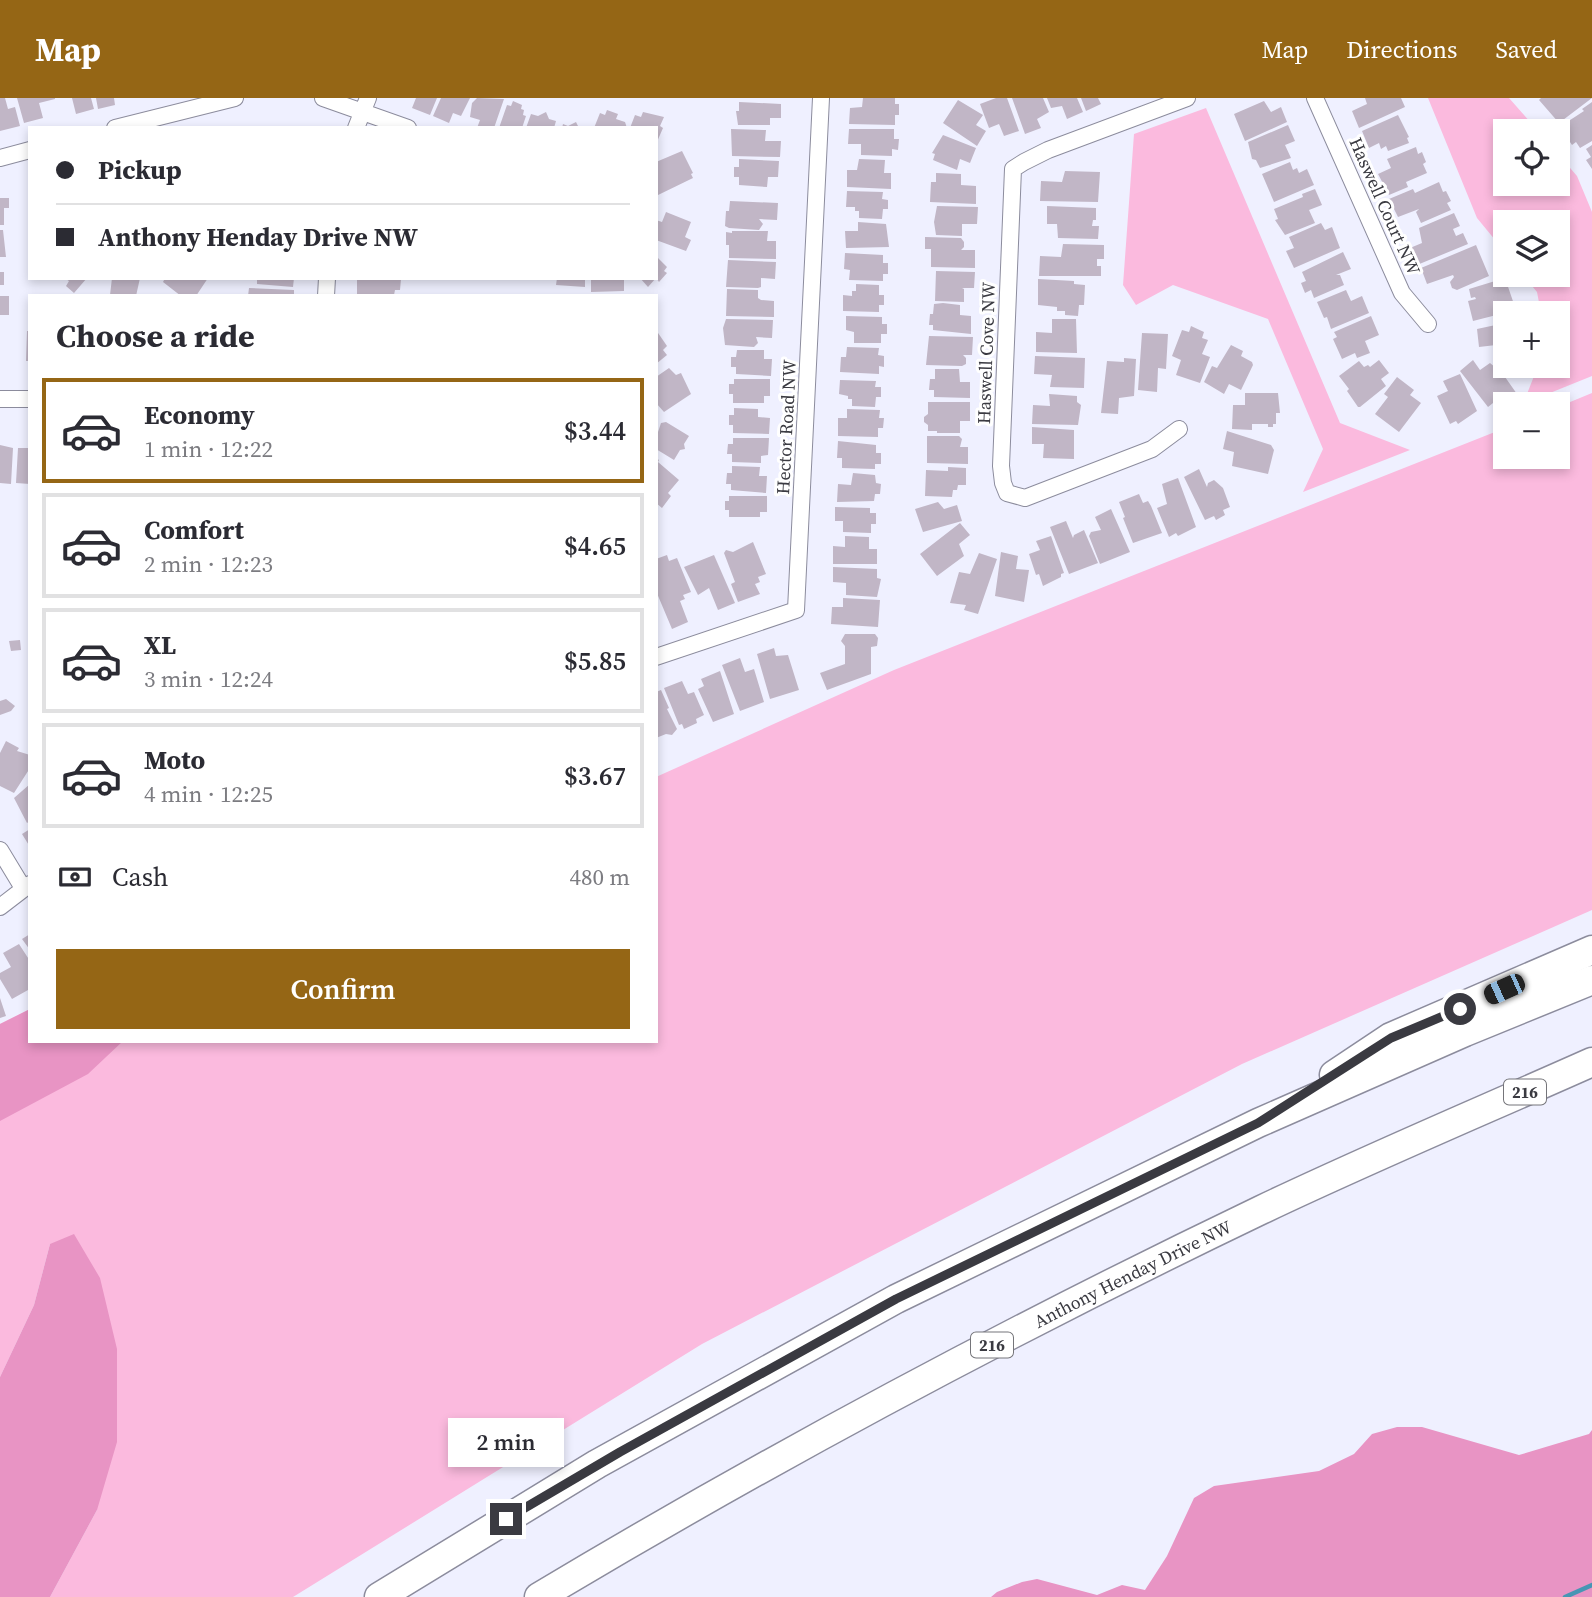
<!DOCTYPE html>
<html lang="en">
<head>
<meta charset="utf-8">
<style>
	body { margin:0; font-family:"Source Serif 4",serif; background:#f7f7f7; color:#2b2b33; height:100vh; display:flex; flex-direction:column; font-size:26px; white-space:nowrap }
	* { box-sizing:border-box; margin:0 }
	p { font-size:23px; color:#7c7c81 }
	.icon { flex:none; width:38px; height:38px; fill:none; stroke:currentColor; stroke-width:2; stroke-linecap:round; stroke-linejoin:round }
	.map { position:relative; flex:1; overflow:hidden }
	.sheet { position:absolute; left:28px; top:196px; width:630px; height:749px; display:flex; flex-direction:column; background:#fff; border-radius:0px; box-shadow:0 4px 10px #0003 }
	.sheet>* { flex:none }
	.banner { position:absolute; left:28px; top:28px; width:630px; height:154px; border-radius:0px; box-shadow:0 4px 10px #0003; display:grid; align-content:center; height:154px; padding:0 28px; background:#fff }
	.fabs { position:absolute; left:1493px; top:21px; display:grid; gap:14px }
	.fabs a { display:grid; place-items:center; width:77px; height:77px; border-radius:0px; background:#fff; box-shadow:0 4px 10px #0003; font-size:35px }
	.end { position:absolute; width:32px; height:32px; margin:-16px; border:9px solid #3a3a41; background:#fff; box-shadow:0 0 0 4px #fff }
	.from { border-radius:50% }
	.bubble { position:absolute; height:49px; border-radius:0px; background:#fff; box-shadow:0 4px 10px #0003; font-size:23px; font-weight:600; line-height:49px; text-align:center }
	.car { position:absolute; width:21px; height:42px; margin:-21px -10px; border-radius:9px; box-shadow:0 0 5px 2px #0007; background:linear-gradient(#222 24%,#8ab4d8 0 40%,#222 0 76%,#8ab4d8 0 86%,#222 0) }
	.banner b { display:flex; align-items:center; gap:24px; height:66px; font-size:26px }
	.banner b+b { border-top:2px solid #e1e1e2 }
	.banner i { width:18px; height:18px; background:#2b2b33 }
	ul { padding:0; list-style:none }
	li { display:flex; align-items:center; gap:21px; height:105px; margin:0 14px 10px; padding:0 14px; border:4px solid #e1e1e2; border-radius:0px }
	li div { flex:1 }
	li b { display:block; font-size:26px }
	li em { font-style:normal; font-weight:600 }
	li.current { border-color:#956615 }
	li>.icon { width:63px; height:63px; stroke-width:1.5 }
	h2 { padding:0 28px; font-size:32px; line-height:84px }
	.pay { display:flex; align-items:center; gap:18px; height:77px; padding:0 28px; font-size:26px }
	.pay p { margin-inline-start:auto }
	.cta { display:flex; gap:14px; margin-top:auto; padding:14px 28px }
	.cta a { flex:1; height:80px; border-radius:0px; background:#956615; color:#fff; font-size:28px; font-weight:600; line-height:80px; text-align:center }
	header { display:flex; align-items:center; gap:42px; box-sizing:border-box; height:98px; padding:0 35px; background:#956615; color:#fff }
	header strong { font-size:33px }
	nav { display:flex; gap:38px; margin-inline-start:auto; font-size:24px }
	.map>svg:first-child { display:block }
	.green { fill:#fbbade }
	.forest { fill:#e894c4 }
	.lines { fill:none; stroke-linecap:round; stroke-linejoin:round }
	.stream { stroke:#4796b4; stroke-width:4.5 }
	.building { fill:#c1b6c6 }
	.street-casing { stroke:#8c8c9d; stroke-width:18 }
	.highway-casing { stroke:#8c8c9d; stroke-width:31 }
	.street { stroke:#fff; stroke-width:16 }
	.highway { stroke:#fff; stroke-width:28 }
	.route { stroke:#3a3a41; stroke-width:9 }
	.labels { text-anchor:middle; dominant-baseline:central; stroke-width:6; stroke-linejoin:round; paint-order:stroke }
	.shield { fill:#fff; stroke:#75757a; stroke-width:2 }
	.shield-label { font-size:16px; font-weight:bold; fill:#3a3a41 }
	.street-label { font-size:18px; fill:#3a3a41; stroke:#fff }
</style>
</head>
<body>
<header>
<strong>Map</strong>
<nav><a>Map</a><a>Directions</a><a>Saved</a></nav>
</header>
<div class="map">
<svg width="1592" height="1499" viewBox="0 0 1592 1499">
	<rect width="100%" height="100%" fill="#eff0ff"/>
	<path class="green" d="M1428,0H1509L1538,33H1505V86H1558V56L1577,78L1592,114V278L1523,306L1538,268H1558V215H1541L1537,194L1523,177H1558V124H1505V154L1477,120Z
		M1206,10L1340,325L1410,352L1303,394L1323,351L1268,221L1173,187L1136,207L1123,187L1134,36Z
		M1592,295V812L1242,966L702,1246L293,1499H50L97,1412L50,1146L34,1207L0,1279V926L30,911V943H656V679L894,572L1505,330V359H1558V309Z"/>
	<path class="forest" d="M30,911V943H123L88,976L0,1023V926Z
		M74,1136L100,1180L117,1251V1344L97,1412L50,1499H0V1279L34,1207L50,1146Z
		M1397,1329H1422L1519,1357L1589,1336L1592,1332V1499H991L997,1494L1022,1484L1037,1481L1097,1497L1122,1487L1145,1492L1167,1458L1194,1400L1214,1388L1319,1373L1354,1356L1372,1336Z"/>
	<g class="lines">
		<path class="stream" d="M1565,1499L1592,1487"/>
	</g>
	<path class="building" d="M0,0H5L8,11L15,9L20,28L0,33Z
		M17,0H55V1L39,5L43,20L24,25Z
		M72,0H91L94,11L76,16Z
		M96,0H114L115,7L98,11Z
		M416,0H437L430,17L412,10Z
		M441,0H470L461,18L453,15L449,25L433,18Z
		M477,0L504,1L494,30H477L480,22L470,19L472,5Z
		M863,0H895V6H899V17H895V27L849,26L850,10L862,9Z
		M996,0H1007L1019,33L1004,38L999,26L989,30L980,6Z
		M1012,0H1043L1049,14L1037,21L1041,30L1025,36Z
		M1047,0H1077L1083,14L1067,21L1062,8L1051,10Z
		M1081,0H1098L1101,6L1086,13Z
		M1365,0H1401L1405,9L1359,30L1352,13L1367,6Z
		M1541,0H1592L1559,25L1539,2Z
		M958,2L983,17L976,27L986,33L977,48L943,25Z
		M513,3L522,7L521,11L524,12L523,17L526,18L522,30H499L507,7L511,8Z
		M1264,3L1271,14L1281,9L1287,24L1245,43L1234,16Z
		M739,4L781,6V20H770V27H738L736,13H739Z
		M1592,4V43L1580,50L1576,44L1572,47L1566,38L1570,35L1564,26L1584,13L1582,11Z
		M607,12L618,16L616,21L625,24L627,30H594L600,15L605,17Z
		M546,14L549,21L556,23L554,30H526L531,16L538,18Z
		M643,14L664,19L660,28L663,30L656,46V30H630L635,17L641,19Z
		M1398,17L1409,39L1407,40L1409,45L1388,53L1386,48L1381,51L1379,45L1369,50L1362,33Z
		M576,24L579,30H562L563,26L568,28Z
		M1288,27L1295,43L1285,47L1291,60L1260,70L1256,62L1252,61L1248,44Z
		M731,31L766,32L765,43H781L780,59L732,58Z
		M849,31H894V41H899L898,52L892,51V58L861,57V46H848Z
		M943,37L976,50L970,65L960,61L957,72L933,62L935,56L932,55Z
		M1592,47V71L1586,62L1591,59L1586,51Z
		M1416,49L1418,56L1422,54L1426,64L1423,66L1427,75L1406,84L1408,89L1389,97L1378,76L1391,70L1387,61Z
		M682,53L693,75L691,76L693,80L656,98V64Z
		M739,61L779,63L778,79H768L767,89L739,87V79H734V69H739Z
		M859,61L885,62L884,75H891V91L847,89V72H857Z
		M1290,64L1293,72L1297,70L1299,75L1307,71L1314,87L1274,104L1262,76Z
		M1065,73L1100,74L1098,104L1040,103L1041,83L1062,84Z
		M936,75L961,76V87L976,88V106L930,104L931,84H936Z
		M1439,84L1443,94L1446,93L1451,103L1447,105L1451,112L1421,125L1416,114L1419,111L1398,119L1389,101L1413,91L1415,95Z
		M1315,91L1322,107L1309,112L1315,125L1285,137L1275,122L1278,121L1274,111L1303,99L1302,96Z
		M847,93L883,94L882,101L888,102V111H883L882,121L859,120V113H855V109H846Z
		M0,100H9V110H4V127H0Z
		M730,103L778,105L777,122L759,121L763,126L759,132L729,130L725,128L726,113H729Z
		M937,108L978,109L977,126H962V138L936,137L934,124Z
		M1047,108L1096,110V122H1093L1092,128H1099L1098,141L1058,140L1057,126H1047Z
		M666,114L691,124L685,139L691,142L686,153L656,142V122L662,124Z
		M1454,115L1460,128L1453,131L1456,138L1463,135L1468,146L1417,167L1410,150L1422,145L1419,130Z
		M858,124L886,126L889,149L846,150L845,133H858Z
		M1321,125L1325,132L1332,129L1340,150L1294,170L1286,153L1294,150L1289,139Z
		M0,132H3L6,159H0Z
		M732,133H768L767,143H776V161L729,160V147H726V134L732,135Z
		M925,139L961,140L964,144V149L961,152H975V170L931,169V151H925Z
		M1063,146L1104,147V161H1097V168H1101V178H1039L1040,158L1061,159Z
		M1476,147L1489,178L1457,192L1452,190L1450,184L1454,179L1453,177L1427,186L1421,170Z
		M1343,154L1351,171L1336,177H1340L1344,187L1314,200L1311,192L1305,195L1301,185L1306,183L1302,174Z
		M845,155L883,157V165H888V176H883V183L849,182L850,172L844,171Z
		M656,158L667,169L664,173L667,175L659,184L656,180L648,189L640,180H656Z
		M728,162L776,164L775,181L761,180V189L758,190L726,189Z
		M936,173L975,174L974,190H962L964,191V204L935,203Z
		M0,174H4V187H0Z
		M64,180H87L74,195L66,188L69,183Z
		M112,180H140L136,198L110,197Z
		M165,180H208L196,198H181L163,184Z
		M257,180H294L293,189L257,186Z
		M357,180L401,181L400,192H395L394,197H357Z
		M557,180H585V189L556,187Z
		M591,180H624V193L591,194Z
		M1505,180L1516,212L1473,223L1468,203L1476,201L1475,199L1471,200L1469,191Z
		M1038,181L1074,183V186L1085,187L1084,207H1079L1078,218L1065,217V213H1057V209L1038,207Z
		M856,186L879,187V197H884V207H879V214L843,213V197L852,198V193H856Z
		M249,190L294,192V198H248Z
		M727,191L758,192V200L761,202L774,203V219L726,218Z
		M1346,192L1351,203L1362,198L1369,215L1331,231L1327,219L1324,220L1317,204Z
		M0,198H9V217H0Z
		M943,205L960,207V217L971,218V236L933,232V227H929L930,216H933L934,206Z
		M846,218L882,219V226H887V236H881V245H854V234L846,232Z
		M1371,218L1379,237L1365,243L1370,255L1357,260L1355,255L1342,261L1333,241L1337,239L1334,234Z
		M726,221L773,222L772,240L756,239L758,245L754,249L725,247L723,230Z
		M1052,221H1076L1077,255L1036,254V234L1052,235Z
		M1505,225V259L1499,260L1495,258L1493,251L1496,247L1479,249L1477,231Z
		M1191,228L1204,234L1202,240L1208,242L1202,256L1210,259L1200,285L1176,277L1181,262L1172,258L1182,232L1189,234Z
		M656,232L667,248L663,252L667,257L656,266Z
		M27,233H30V263H26Z
		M1142,235L1168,236L1166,271L1158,270L1157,294L1138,292Z
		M929,238L973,239L972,257H963L966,260V266L962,268L926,267Z
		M1231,247L1243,253L1241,258L1252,264L1253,267L1241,292L1229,286L1224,296L1204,284L1212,268L1217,270Z
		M847,249L879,250L878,257L884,258V269L879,268V276L840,274L841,259H846Z
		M737,252H764V261H772L771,278L736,276V269H731V259H736Z
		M1035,258L1085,260L1084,290L1050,289L1052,277L1034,276Z
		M1124,260L1136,261L1134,298L1119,300L1118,316L1101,315L1107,263L1124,264Z
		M1379,262L1389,275L1381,281L1386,288L1360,309H1358L1347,293L1349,291L1339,278L1359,263L1364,269L1368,267L1370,269Z
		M1473,262L1480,272L1490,265L1496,270L1498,269L1517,296L1507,303L1503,297L1488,309L1460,273Z
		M669,270L676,277L681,275L691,296L664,314L656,305V279Z
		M935,271H959L960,284H970V300L934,299V292H929L930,281H935Z
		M1460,276L1477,313L1458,326L1456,323L1450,326L1437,298L1448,293L1443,283Z
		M1397,279L1414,292L1410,297L1421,305L1399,334L1375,316L1388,299L1384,296Z
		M734,281H770V298H764V305H733V296H729V286H734Z
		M840,282L876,283L875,289H881V299H876L875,309L852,308V301H848V298L839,296Z
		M1245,295H1278L1280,315H1276V326H1273V329H1268V326H1252V332L1232,331L1233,307H1245Z
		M1049,296L1077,298V304L1081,307L1078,327L1032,326L1033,307L1050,308Z
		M928,304H970V323H960V335H937V333H928V327L924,324V319L928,316Z
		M734,310L758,311V319L770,320L769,336L733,335V327H729V317H734Z
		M847,311L880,312L879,320H884L883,330H878V339L838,338V320H847Z
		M666,324L689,338L684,346L685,351L680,352L674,362L656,351V333L658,334L661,325Z
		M1032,329L1074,332V361L1043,360L1044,346H1032Z
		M1227,333L1271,347L1274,352L1268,376L1232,368L1234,354L1223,351Z
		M927,338H959L962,341L960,349H968V366L927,365Z
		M733,340H769L768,357L761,358V365L732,364V356H727L728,346H733Z
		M838,343L876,347V355H881V366H875V371L842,370V360H837Z
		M0,347L13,350L11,386L0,385Z
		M18,350H30V386L16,385Z
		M656,360L659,362L658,364L679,382L668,395L671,398L662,410L656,405Z
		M732,368L760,369L759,378H767L766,395L731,392V386H726L727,375H732Z
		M948,369L966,370V387H958L957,392H953L952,399L925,398L926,372L948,373Z
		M1199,371L1207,389L1208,385L1214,382L1223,390L1230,409L1223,412L1225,417L1216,422L1214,418L1205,422L1184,379Z
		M853,375L875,377L876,385L881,386L880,396H875L874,403L837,404L838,386L851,387Z
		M1178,380L1196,429L1178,438L1176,435L1169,439L1157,410L1167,406L1162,386Z
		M1139,396L1143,405L1148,403L1151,408L1162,435L1133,445L1123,420L1125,419L1119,404Z
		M729,398H767V414H760V419H729V412H725V403H729Z
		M938,404L944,411L957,407L962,423L923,434L915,411Z
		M835,409L870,410V415H876V426H871V435L843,434V423H835Z
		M1111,411L1130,454L1100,466L1089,438L1091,434L1101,432L1095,419Z
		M1066,423L1073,440L1074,437L1084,432L1098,465L1069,476L1050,429Z
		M960,425L970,437L959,446L964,458L937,478L920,456Z
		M845,438L869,439V451H877V466H833V448L845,449Z
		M1051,438L1064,475L1061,476V479L1043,488L1039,476L1036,477L1029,456L1040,452L1036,443Z
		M753,444L766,476L758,479L760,484L755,486L760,496L738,504L731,486L735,484L724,455L726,452L733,454Z
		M1001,454L1018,458L1016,471L1029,472L1024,504L995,498Z
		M979,455L997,461L978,516L964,512L966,507L950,505L959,474L970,476Z
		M667,457L669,463L677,460L691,494L683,497L685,501L680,503L688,524L672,531L656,493V461Z
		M714,457L735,505L718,512L709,490L698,497L684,469Z
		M833,469L877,471V480L881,481L877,499L846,497V485L833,484Z
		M843,500L880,502L878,529L831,526L832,509H843Z
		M845,536H875L878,540L877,548L871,549V576L827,592L820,575L845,566V548L841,543Z
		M20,542L21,552L11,553L9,543Z
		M774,550L776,558L788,557L799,592L770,601L757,556Z
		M740,560L745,574L754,571L764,604L740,613L722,567Z
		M720,573L734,616L713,624L698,591L704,588L701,581Z
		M682,583L688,596L694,594L704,617L696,621L697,625L684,631L682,626L679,627L664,590Z
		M661,592L669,610L667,611L677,631L672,637L666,636L656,640V594Z
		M6,601L15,608L11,613L0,617V603Z
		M6,643L19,650L17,653L30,657V670L14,695L0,688V655Z
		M30,686V723L27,725L14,700Z
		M30,731V749L22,736Z
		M30,836V852L22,841Z
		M19,846L30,863L28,864L30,867V893L28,892L12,901L0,881V875L11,869L3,855Z
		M0,900L6,918L0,920Z"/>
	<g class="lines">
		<g class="street-casing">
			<path id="street" d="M323,0L408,30
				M1315,0L1402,195L1428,226
				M115,30L235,0
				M356,30L368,0
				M0,60L30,52
				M326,198L327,180
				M0,301H30
				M1179,331L1152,351L1025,400L1007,395L1003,385L1001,368L1013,71L1024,64L1048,52L1187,0
				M656,559L796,512L821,0
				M0,752L23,790
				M0,809L30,786"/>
		</g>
		<g class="highway-casing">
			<g id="highway">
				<path d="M1334,977L1391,939L1592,852"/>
				<path d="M379,1499L597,1366L896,1201L1258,1025L1465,934L1592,882"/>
				<path id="s1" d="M539,1499C773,1359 1015,1230 1261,1112C1370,1060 1482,1013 1592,964"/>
			</g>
		</g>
		<use href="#street" class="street"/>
		<use href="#highway" class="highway"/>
	</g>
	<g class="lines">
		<path class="route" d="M506,1421L620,1354L896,1201L1258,1025L1391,940L1460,911"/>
	</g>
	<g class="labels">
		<g class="shield">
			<rect x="1504" y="981.5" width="42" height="25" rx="5"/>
			<rect x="971" y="1234.5" width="42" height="25" rx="5"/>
		</g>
		<g class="shield-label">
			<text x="1525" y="994">216</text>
			<text x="992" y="1247">216</text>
		</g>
		<g class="street-label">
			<text transform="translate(1385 108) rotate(66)">Haswell Court NW</text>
			<text transform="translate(986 255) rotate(-88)">Haswell Cove NW</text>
			<text transform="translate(786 329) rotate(-87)">Hector Road NW</text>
			<text stroke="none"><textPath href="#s1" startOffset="676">Anthony Henday Drive NW</textPath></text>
		</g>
	</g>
</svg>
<div class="fabs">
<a><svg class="icon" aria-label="locate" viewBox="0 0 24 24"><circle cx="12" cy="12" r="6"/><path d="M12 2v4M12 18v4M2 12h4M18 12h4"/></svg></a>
<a><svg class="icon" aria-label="layers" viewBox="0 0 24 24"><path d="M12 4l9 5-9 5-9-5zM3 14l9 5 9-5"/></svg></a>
<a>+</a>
<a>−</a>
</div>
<i class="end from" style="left:1460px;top:911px"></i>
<i class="end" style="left:506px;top:1421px"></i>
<div class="bubble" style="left:448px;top:1320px;width:116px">2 min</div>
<i class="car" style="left:1504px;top:891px;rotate:246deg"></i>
<div class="banner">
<b><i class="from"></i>Pickup</b>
<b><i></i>Anthony Henday Drive NW</b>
</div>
<section class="sheet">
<h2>Choose a ride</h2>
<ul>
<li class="current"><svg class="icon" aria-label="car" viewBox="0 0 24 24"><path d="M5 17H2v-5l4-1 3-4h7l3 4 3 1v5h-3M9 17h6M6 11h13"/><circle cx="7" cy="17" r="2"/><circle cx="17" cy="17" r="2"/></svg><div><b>Economy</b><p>1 min · 12:22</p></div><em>$3.44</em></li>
<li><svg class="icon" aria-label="car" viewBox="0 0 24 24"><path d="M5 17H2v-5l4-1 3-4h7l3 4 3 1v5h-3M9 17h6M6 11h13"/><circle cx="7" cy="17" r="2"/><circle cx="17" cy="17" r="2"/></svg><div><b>Comfort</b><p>2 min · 12:23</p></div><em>$4.65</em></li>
<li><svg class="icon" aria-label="car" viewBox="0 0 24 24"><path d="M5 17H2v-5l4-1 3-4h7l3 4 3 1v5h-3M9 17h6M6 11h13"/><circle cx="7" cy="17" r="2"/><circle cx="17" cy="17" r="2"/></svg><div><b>XL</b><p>3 min · 12:24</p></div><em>$5.85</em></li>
<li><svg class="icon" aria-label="car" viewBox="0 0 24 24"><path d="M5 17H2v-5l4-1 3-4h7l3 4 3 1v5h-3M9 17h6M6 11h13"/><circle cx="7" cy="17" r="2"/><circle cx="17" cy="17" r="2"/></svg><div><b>Moto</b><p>4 min · 12:25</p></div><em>$3.67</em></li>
</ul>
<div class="pay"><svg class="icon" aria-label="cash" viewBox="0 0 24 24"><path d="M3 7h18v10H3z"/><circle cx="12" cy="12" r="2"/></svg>Cash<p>480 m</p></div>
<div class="cta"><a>Confirm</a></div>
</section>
</div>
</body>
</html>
